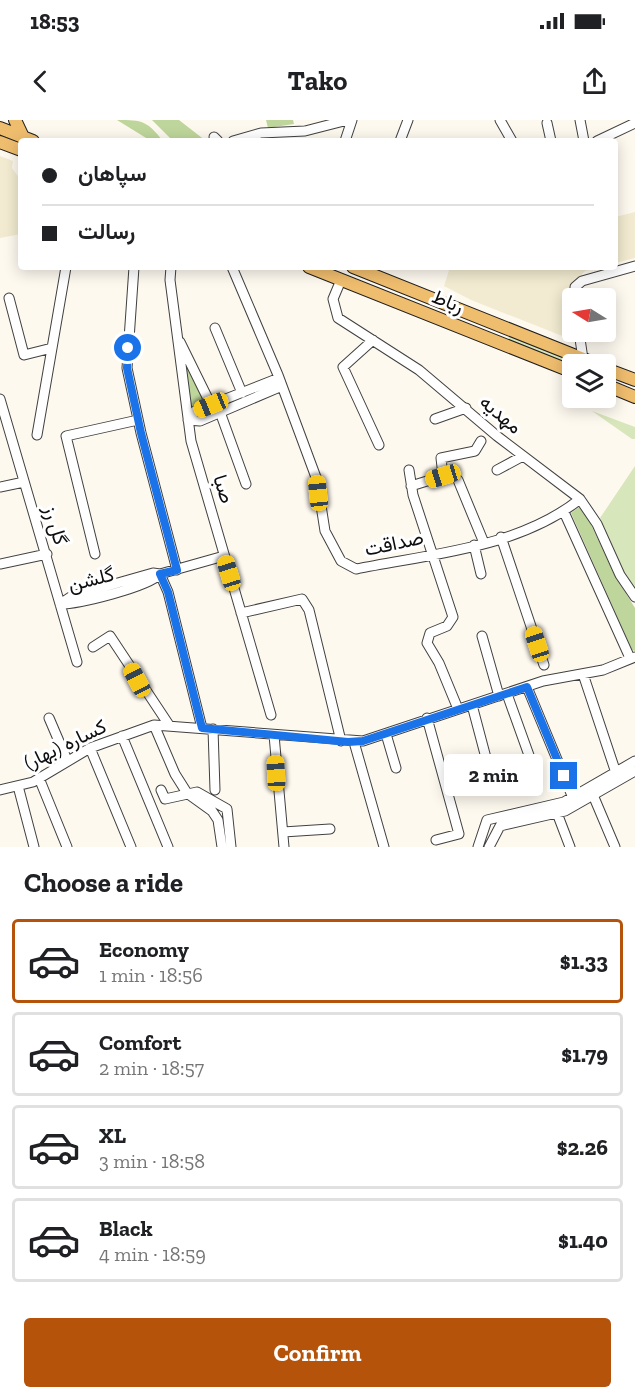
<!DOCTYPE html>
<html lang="en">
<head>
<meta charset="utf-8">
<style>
	body { margin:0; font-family:"Zilla Slab",Vazirmatn,serif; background:#f6f6f6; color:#202124; height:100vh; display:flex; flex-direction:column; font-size:22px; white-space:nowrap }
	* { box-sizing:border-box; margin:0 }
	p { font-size:20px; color:#757577 }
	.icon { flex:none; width:33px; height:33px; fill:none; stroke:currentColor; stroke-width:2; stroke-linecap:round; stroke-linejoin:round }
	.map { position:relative; height:727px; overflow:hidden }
	.side { display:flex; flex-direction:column; background:#fff; flex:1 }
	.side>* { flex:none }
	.banner { position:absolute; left:18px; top:18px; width:600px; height:132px; border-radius:6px; box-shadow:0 3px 15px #0003; display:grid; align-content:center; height:132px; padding:0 24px; background:#fff }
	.needle { width:39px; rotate:281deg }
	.tools { position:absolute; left:562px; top:168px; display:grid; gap:12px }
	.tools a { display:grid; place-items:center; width:54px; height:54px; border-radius:6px; background:#fff; box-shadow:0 3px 15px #0003; font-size:30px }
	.end { position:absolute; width:27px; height:27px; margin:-14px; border:8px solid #1a73e8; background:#fff; box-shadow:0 0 0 3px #fff }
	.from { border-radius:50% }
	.bubble { position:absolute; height:42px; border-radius:6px; background:#fff; box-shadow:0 3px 15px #0003; font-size:20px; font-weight:700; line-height:42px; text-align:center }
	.car { position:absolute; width:18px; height:36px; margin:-18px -9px; border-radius:8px; box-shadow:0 0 4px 2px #0007; background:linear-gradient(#f5c518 24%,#345 0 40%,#f5c518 0 76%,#345 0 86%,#f5c518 0) }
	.banner b { display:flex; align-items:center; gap:21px; height:57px; font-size:22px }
	.banner b+b { border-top:2px solid #e0e0e0 }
	.banner i { width:15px; height:15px; background:#202124 }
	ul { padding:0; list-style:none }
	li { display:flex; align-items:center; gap:18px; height:84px; margin:0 12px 9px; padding:0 12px; border:3px solid #e0e0e0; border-radius:6px }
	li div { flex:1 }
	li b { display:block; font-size:22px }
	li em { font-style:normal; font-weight:700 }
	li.active { border-color:#b45309 }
	li>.icon { width:54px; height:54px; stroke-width:1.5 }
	h2 { padding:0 24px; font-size:27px; line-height:72px }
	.action { display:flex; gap:12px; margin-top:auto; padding:12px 24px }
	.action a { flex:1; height:69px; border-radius:6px; background:#b45309; color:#fff; font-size:24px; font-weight:700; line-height:69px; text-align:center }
	.status { display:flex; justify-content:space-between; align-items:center; height:42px; padding:0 30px; background:#fff; direction:ltr }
	.status svg { height:16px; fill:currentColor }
	header { display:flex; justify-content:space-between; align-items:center; height:78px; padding:0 24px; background:#fff; font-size:27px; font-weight:700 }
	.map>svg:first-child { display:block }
	.farmland { fill:#f2ebd1 }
	.green { fill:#d8e6bb }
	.forest { fill:#bed69b }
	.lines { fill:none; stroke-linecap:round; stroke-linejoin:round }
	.minor-casing { stroke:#414141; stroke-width:11 }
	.major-casing { stroke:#1f1f1f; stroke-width:14 }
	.minor { stroke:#fff; stroke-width:9 }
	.major { stroke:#efbd6e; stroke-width:12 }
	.route { stroke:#1a73e8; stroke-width:8 }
	.labels { text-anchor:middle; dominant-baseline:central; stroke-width:6; stroke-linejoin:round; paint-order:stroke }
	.street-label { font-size:20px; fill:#0e0e0e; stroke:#fff }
</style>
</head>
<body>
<div class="status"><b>18:53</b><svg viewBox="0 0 49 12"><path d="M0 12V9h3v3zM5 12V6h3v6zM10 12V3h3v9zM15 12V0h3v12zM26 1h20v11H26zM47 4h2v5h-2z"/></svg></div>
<header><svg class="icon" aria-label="back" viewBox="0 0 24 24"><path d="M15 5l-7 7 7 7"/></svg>Tako<svg class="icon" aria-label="share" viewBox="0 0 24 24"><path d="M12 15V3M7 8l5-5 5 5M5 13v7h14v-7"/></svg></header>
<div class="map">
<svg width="635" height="727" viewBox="0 0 635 727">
	<rect width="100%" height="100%" fill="#fef9ef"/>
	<path class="farmland" d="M0,36L13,41L12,48L20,59L21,114L0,118Z
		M635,92V138L615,143V97Z
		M450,147H601L585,151L575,162L571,191L575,221L471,180L444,166Z"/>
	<path class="green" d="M509,216L584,244L573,245L508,220Z
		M592,291L635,307V319H632Z
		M635,346V468L626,456L600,398Z"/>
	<path class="forest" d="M117,0C143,0 147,1 163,21H151Z
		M152,0H179L206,21H173Z
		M266,0H293L294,4L268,8Z
		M183,229L206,283L191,288Z
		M579,387L587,396L614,454L635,488V531L632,530L575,402L571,393Z"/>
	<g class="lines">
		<g class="minor-casing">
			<path id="minor" d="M500,0L512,21
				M580,0L584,21
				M547,3L551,21
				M214,17L218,21
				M233,21L261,13L305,11L348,0
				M345,21L352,0
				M400,21L408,0
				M597,21L635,3
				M134,147L127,248L141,313L177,450
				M171,147L170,160L191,321L271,595
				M232,147L278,255L317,360L325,411L341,441L356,449C430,434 519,428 580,379
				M341,160L333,179L338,198L419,250L497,316L580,379L597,404L620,455L635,477
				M9,178L24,235L52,228
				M575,178V167L582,161L635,146
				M215,208L242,273
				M579,212L583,239
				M373,220L343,247L379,325
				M180,222L211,285
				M0,279L77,542
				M220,292L246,364
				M435,299L466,288
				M188,300L195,291L279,258
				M188,300L200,301L282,266
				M37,315L66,147
				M409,350L413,375L453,497L447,506L430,513L427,523L439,543L458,589
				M497,350L523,336
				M458,360L484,423
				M411,366L443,356L441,338L475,331L481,321
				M0,367L24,362
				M564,392L630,538
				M501,417L544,545
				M474,425L481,454
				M95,434L66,316L138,300
				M0,444L47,434
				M153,453L160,454C148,467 79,484 60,484L72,476Z
				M241,493L302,479L309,490L341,621
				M482,516L499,576
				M93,527L110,516L169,605
				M583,554L616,653
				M527,567L573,678
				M507,574L535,652
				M472,585L494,668
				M49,598L67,640
				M427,598L459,714L436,720
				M154,605L175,654L187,673L212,691L218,700L222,727
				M202,608L168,472L160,454L224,436
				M213,609L215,670
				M386,614L396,648
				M274,615L284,727
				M122,616L168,727
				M354,622L384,727
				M90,628L131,727
				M39,658L67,727
				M18,666L34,727
				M0,670L33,662L90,628L154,605L363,621L543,561L603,550L635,537
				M161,670L165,679L197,672L227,689L231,727
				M593,675L615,727
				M557,693L570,727
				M283,712L330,709
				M478,727L487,700L564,682L635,641
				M489,727L500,706L565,691L635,651"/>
		</g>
		<g class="major-casing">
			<path id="major" d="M15,0L23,17
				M0,8L33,21
				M0,22L21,30
				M309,147L573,252
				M353,147L596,244
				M606,249L635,260
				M606,265L635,277"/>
		</g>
		<use href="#minor" class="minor"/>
		<use href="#major" class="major"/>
	</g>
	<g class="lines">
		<path class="route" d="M128,228L127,248L141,313L177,450L160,454L168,472L202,608L348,622L363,621L527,567L564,656"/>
	</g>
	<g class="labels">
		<g class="street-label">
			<text transform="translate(448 181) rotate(22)">رباط</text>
			<text transform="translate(501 294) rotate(40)">مهدیه</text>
			<text transform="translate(224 369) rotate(73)">صبا</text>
			<text transform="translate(56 405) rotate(73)">گل رز</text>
			<text transform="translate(394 423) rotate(-12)">صداقت</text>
			<text transform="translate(91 459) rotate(-14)">گلشن</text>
			<text transform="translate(65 624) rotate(-26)">کساره (بهار)</text>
		</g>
	</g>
</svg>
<div class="tools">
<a><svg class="needle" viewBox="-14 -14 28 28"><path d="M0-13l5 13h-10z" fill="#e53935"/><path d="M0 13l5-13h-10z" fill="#757577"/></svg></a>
<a><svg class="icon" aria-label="layers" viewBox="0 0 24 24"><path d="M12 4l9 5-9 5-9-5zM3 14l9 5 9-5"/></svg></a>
</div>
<i class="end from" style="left:128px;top:228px"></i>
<i class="end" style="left:564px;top:656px"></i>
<div class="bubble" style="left:444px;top:634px;width:99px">2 min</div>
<i class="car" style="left:211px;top:285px;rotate:248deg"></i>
<i class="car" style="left:443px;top:356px;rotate:253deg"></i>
<i class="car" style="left:318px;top:373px;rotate:354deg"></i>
<i class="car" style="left:229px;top:453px;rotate:343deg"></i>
<i class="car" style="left:537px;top:524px;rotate:342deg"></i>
<i class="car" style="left:137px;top:560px;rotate:332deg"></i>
<i class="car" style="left:276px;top:653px;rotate:357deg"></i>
<div class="banner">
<b><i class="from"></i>سپاهان</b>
<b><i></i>رسالت</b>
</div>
</div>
<section class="side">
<h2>Choose a ride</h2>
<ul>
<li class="active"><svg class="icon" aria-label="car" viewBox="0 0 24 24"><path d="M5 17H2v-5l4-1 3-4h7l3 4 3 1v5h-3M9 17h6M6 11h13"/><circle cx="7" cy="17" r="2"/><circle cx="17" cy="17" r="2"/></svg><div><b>Economy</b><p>1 min · 18:56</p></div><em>$1.33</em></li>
<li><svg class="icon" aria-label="car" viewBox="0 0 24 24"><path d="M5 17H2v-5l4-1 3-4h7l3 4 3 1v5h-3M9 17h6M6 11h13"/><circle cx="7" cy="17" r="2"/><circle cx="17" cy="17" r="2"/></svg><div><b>Comfort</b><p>2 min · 18:57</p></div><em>$1.79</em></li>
<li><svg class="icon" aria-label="car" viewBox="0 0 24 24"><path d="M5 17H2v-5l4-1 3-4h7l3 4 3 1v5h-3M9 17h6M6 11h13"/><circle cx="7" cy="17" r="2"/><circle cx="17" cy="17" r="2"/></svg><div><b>XL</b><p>3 min · 18:58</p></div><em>$2.26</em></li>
<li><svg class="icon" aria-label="car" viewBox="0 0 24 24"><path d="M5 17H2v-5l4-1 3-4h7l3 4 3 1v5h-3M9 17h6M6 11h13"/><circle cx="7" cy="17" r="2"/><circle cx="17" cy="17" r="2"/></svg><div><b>Black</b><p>4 min · 18:59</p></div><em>$1.40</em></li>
</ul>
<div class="action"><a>Confirm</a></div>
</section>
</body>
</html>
